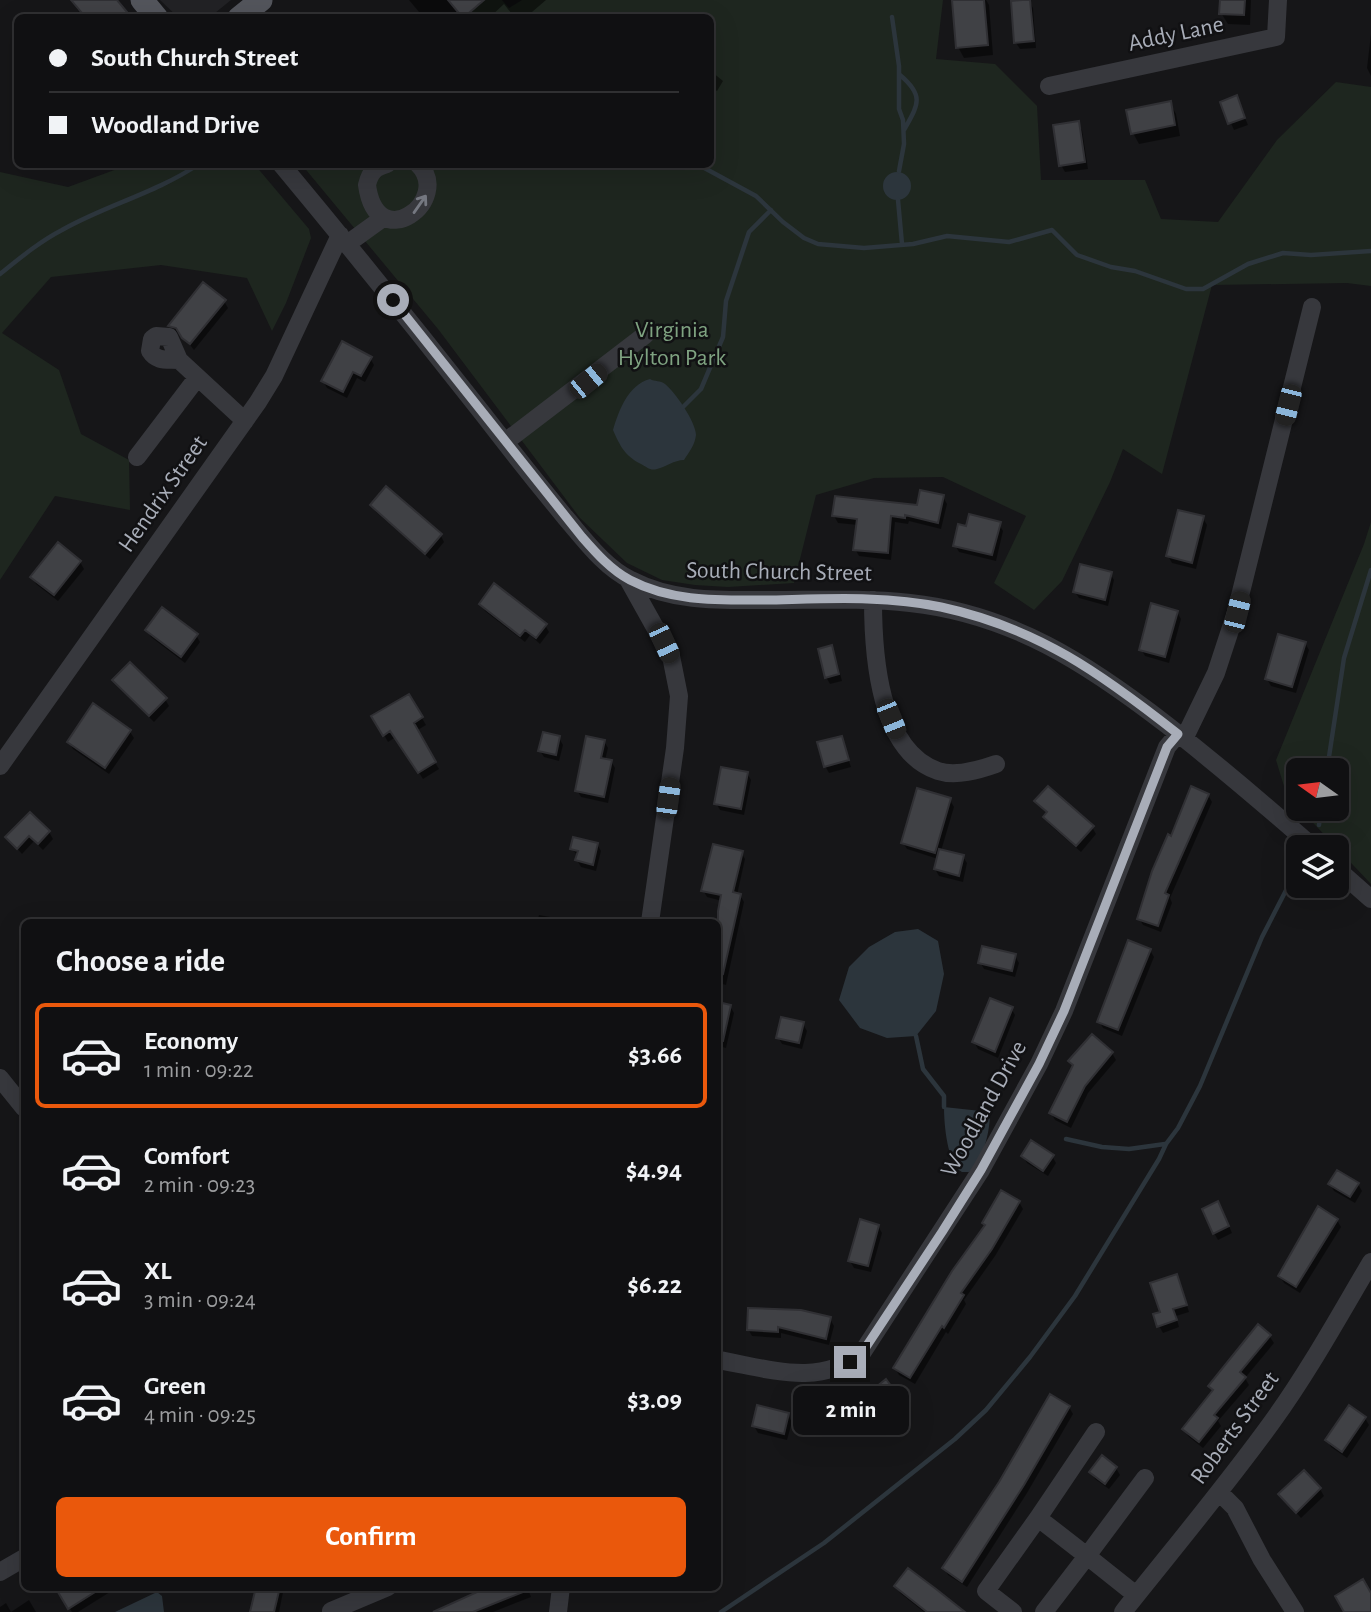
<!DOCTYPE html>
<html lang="en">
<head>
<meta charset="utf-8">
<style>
	body { margin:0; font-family:"Alegreya Sans",sans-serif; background:#1e1e20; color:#f1f3f6; height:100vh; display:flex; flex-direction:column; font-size:26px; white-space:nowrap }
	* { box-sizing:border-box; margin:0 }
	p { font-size:23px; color:#9c9d9f }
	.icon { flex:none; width:38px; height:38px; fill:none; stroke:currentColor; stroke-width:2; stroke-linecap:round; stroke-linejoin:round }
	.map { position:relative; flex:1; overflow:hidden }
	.side { position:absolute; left:21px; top:919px; width:700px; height:672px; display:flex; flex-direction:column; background:#101012; border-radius:10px; box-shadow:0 7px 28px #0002,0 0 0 2px #303032 }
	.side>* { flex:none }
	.guide { position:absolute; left:14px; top:14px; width:700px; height:154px; border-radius:10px; box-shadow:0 7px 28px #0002,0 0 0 2px #303032; display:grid; align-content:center; height:154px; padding:0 35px; background:#101012 }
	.needle { width:46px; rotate:284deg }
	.controls { position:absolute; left:1286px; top:758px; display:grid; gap:14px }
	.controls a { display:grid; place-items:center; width:63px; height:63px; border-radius:10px; background:#101012; box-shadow:0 7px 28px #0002,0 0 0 2px #303032; font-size:35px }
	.end { position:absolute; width:32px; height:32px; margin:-16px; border:9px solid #a8adb8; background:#111; box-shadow:0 0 0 4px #111 }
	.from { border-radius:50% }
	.bubble { position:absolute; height:49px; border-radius:10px; background:#101012; box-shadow:0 7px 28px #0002,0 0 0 2px #303032; font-size:23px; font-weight:700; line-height:49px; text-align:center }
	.car { position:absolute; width:21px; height:42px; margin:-21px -10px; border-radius:9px; box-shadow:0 0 5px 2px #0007; background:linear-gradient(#222 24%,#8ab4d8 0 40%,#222 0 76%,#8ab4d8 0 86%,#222 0) }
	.guide b { display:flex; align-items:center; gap:24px; height:66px; font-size:26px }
	.guide b+b { border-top:2px solid #303032 }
	.guide i { width:18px; height:18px; background:#f1f3f6 }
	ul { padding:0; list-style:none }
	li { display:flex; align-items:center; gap:21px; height:105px; margin:0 14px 10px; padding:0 21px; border:4px solid transparent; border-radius:10px }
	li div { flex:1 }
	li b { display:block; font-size:26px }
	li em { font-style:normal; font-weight:700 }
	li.selected { border-color:#ea580c }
	li>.icon { width:63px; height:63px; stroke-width:1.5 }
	h2 { padding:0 35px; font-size:32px; line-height:84px }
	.cta { display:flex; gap:14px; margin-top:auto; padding:14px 35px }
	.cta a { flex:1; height:80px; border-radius:10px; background:#ea580c; color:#fff; font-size:28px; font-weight:700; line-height:80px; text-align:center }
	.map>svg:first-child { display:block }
	.built { fill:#222225 }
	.green { fill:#1e261f }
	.water { fill:#2c353c }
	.shadow { fill:#0007 }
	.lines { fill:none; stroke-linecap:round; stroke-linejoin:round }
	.stream { stroke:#2c353c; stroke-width:4.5 }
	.building { fill:#404145; stroke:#303034; stroke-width:2 }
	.minor { stroke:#37383d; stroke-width:18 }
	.major { stroke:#53555c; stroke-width:23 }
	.oneway { stroke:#757881 }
	.route { stroke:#a8adb8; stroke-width:9 }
	.labels { text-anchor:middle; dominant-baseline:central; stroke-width:5; stroke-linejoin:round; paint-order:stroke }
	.street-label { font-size:24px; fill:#a8adb8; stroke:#111113 }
	.park-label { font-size:24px; fill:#7fa381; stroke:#111113 }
</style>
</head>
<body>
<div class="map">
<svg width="1371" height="1612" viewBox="0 0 1371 1612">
	<rect width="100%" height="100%" fill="#161618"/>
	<path class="built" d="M160,0H231L210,17L179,18Z"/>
	<path class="green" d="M484,0H502L509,8L522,0H943L936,59L995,64L1037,106L1041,180H1145L1161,219L1218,222L1277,140L1336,82L1371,87V286L1347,283L1212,285L1162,474L1123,449L1110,482L1062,581L1034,610L994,583L1026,516L943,477L874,478L816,495L794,583L728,587L695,585L662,580L627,563L580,518L438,329L302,165L710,164V18L463,17Z
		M128,165H255L309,229L311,238L286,303L272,331L247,278L161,265L51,277L2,333L59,370L81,434L129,460L130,510L55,496L0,580V172L68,187Z
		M1371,522V884L1299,808H1337V770H1298V808L1287,796L1276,760L1364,544Z"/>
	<path class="water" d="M883 186a14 14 0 1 1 28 0a14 14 0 1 1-28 0Z
		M650,379C655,382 660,380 665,384C675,392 696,422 696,435C695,445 689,452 684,460C674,460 666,467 657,469C650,471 647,467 641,464C625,456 620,446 613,430C619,410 628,385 650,379Z
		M918,929L938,941L944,974L936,1011L916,1036L887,1038L860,1028L839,1000L849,967L869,947L895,932Z
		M944,1107L990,1112C990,1132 984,1158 969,1172H962C947,1164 944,1123 944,1107Z
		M157,1592L162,1596L164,1612H115Z"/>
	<path class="shadow" d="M70,0H114L129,18H84Z
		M409,0H546L525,18H515L504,4L489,18H424Z
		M954,0H986L989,5L993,55L964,58L958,47Z
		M1222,0H1251L1250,25L1228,24L1221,13Z
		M1029,1L1033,8L1036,48L1020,49L1016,43Z
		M1371,34V76L1367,68Z
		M712,72L723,81L717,91L710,86Z
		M1236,97L1248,125L1234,130L1222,103Z
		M1170,103L1176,114L1180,136L1139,144L1133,133Z
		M1078,123L1082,130L1088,169L1065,172L1061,165Z
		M224,301L228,308L194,350L182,335L174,332L170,326Z
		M370,358L374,365L365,382L357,378L347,398L327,388L323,381Z
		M943,497L947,504L941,529L909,521L908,524L895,522L891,560L859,556L855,549L858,525L838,523L834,516L918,507Z
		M372,505L441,536L444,542L430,559L376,512Z
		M1203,518L1207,525L1196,569L1172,563L1168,556Z
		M999,524L1003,531L996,561L959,552L955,545L967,528Z
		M80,562L84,569L58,601L36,584L32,577Z
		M1110,573L1114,580L1108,606L1079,598L1075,592Z
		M481,604L545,625L549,632L540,644L530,635L525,642L485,611Z
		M1177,612L1181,619L1169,663L1145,656L1141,649Z
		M147,631L196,635L200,642L185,663L151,637Z
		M1305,643L1309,650L1296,693L1271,686L1267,679Z
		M831,647L835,654L842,681L830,684L826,677Z
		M114,681L165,699L169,706L154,722L118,687Z
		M409,696L426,725L416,731L439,769L423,779L396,737L388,742L374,717Z
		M130,732L134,738L109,774L73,749L69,742Z
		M559,738L563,745L559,761L544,757L540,751Z
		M841,738L851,767L829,773L825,766Z
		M604,741L608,748L605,760L611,761L615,768L608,803L581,797L577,790Z
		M747,773L751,780L744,815L720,810L716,803Z
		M1208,795L1212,802L1170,898L1172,903L1161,932L1143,925L1139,918L1172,838Z
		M950,800L954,807L941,851L963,857L967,863L963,882L939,876L935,869L938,859L907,849L903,843Z
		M1037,801L1092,827L1096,834L1081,852L1049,824L1045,817L1048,814Z
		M49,832L53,839L43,850L34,841L22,854L7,837Z
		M597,844L601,851L596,871L581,867L577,860L578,856L572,849Z
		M741,852L745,859L737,895H740L744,902L726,985L718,983L717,922L722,901L707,897L703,890Z
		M539,915L578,922H537Z
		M1150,950L1154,957L1122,1036L1103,1028L1099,1021Z
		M1015,956L1019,963L1015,977L984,969L980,962Z
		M718,1004L730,1006L734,1013L726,1048L718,1046Z
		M1011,1008L1015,1015L998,1058L978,1049L974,1042Z
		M803,1024L807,1031L802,1049L782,1044L778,1037Z
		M1112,1053L1116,1060L1088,1093L1071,1128L1055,1120L1051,1113L1074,1067L1070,1062Z
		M1023,1156H1052L1056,1163L1048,1176L1027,1163Z
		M1330,1184H1358L1362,1191L1355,1203L1334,1191Z
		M1019,1202L1023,1209L995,1256L964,1300L966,1304L948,1334L946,1332L915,1384L899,1375L895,1368L985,1226L984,1223Z
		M1222,1210L1232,1233L1218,1240L1214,1233Z
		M1337,1220L1341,1227L1300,1293L1284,1283L1280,1276Z
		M878,1226L882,1233L871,1272L854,1268L850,1261Z
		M1180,1283L1189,1312L1176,1316L1179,1327L1163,1333L1159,1326L1162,1313Z
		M830,1319L834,1326L829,1345L781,1333V1338L752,1336L748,1329Z
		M1270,1337L1274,1343L1245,1378L1249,1385L1218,1421L1221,1426L1203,1448L1188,1436L1184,1429L1214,1392L1210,1386Z
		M899,1399L903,1405L874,1429L860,1412Z
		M1069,1407L1073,1414L1027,1493L967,1587L948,1575L944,1568Z
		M788,1415L792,1422L787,1440L758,1433L754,1426Z
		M1365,1418L1369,1425L1347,1458L1331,1447L1327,1440Z
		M1116,1468L1120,1475L1109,1489L1095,1479L1091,1472Z
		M1320,1489L1324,1496L1301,1518L1280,1495Z
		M896,1586L962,1612H924L900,1593Z
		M63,1587H118L78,1612H72L58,1590Z
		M128,1587H141L132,1593Z
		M258,1587H284L279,1612H252Z
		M487,1587H527L531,1597L493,1612H438L488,1589Z
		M29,1600L36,1612H0V1607L6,1603L11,1612Z"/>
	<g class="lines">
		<path class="stream" d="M892,17L899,66V109L903,120L904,144L899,171
			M900,75C925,96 918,105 904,130
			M697,164L756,196L783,222L804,238L818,244L864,248L913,244L947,236L1009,242L1052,230L1077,255L1111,267L1135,271L1186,289H1203L1248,264L1283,253L1311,255L1371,251
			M898,200L902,244
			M0,274C20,258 39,242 62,230C106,205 156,193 199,164
			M683,407L701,389L723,337L726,301L749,232L771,210
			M1327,770L1344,658L1371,570
			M1319,825L1321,808
			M916,1036L923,1069L944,1096V1107
			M1066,1139L1102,1147L1129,1149L1165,1144
			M721,1612L824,1543L955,1439L986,1410L1030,1357L1075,1296L1159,1159L1166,1144L1178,1128L1200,1086L1262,937L1298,867"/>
	</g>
	<path class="building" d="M71,0H117L132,18H86Z
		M448,0H484L463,18Z
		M952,0H984L988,45L956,48Z
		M1022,0H1030L1034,41L1014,43L1011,1Z
		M1220,0H1245L1244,15L1219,14Z
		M1237,95L1245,118L1228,124L1220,102Z
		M1171,101L1175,125L1131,134L1126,110Z
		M1079,121L1085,162L1059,166L1053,125Z
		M203,282L226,300L190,344L182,338L176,328L168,326Z
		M342,341L372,357L361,376L353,372L343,392L321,381Z
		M386,486L442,534L425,554L370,505Z
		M920,490L944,495L938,523L905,515V518L891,516L888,553L853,550L857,519L832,516L835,496L917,505Z
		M1178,510L1204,516L1192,563L1166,556Z
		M969,514L1001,522L992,555L953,546L958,524L966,526Z
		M58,542L81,561L54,595L30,577Z
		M1080,564L1112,572L1105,600L1073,592Z
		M494,583L547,624L536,638L525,630L520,636L479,604Z
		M1151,603L1178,611L1165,657L1139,650Z
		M162,607L198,634L181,657L145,630Z
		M1278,634L1306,642L1292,687L1265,679Z
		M832,645L839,674L825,678L818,649Z
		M130,662L167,698L149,716L112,680Z
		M409,694L423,717L414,723L436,762L418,773L390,731L383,736L371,716Z
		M93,703L131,730L105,768L67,742Z
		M543,732L560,736L556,755L538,751Z
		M586,736L605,740L601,758L612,760L604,797L575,791Z
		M842,736L849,760L824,767L817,742Z
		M721,767L748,772L741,809L714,804Z
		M1048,786L1094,826L1076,846L1043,817L1047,812L1034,801Z
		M1191,786L1209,794L1165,893L1169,895L1158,926L1137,919L1152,871L1168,834L1171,836Z
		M917,788L951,798L935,853L901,843Z
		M30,812L50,831L38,844L29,836L17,849L5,837Z
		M573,837L598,843L593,865L575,860L578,851L570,849Z
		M713,844L743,851L733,892L741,894L723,974L718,973V911L721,895L701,891Z
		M939,849L964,855L959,876L934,869Z
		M1128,940L1151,949L1118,1030L1097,1022Z
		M982,946L1016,954L1012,971L978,963Z
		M990,998L1013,1007L995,1052L972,1042Z
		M718,1002L731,1005L723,1041H718Z
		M781,1017L804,1022L799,1043L776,1038Z
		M1092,1034L1113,1052L1085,1086L1067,1122L1049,1113L1073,1065L1068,1061Z
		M1031,1140L1054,1155L1043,1171L1021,1156Z
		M1337,1170L1359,1183L1350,1197L1328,1184Z
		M1001,1190L1020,1201L992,1249L961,1293L964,1295L944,1328L942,1326L910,1378L893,1368L952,1271L985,1225L982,1223Z
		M1218,1201L1229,1226L1213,1234L1202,1209Z
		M1318,1206L1338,1219L1296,1287L1278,1276Z
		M860,1219L879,1225L868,1266L848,1261Z
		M1177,1274L1187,1305L1173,1309L1177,1320L1157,1327L1153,1314L1160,1312L1150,1283Z
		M748,1308L801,1310L831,1317L826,1339L778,1327V1332L747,1330Z
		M1258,1324L1271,1335L1240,1372L1246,1377L1214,1415L1218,1418L1199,1442L1182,1429L1213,1390L1208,1386Z
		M886,1379L900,1398L869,1423L854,1405Z
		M1050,1394L1070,1406L1024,1485L962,1582L942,1568L999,1482Z
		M757,1405L789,1413L784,1434L752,1426Z
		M1349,1405L1366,1417L1342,1452L1325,1440Z
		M1102,1455L1117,1467L1105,1484L1089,1472Z
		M1304,1470L1321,1488L1296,1513L1278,1494Z
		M908,1568L936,1589L965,1612H927L894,1586Z
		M1363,1579L1371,1593V1612H1344L1335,1596Z
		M55,1587H103L68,1609Z
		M256,1587H280L274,1612H250Z
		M488,1587L533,1588L473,1612H433Z"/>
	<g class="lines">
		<path class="minor" d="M1049,86L1276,37L1278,0
			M281,164C350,247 417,330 483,414C510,449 537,483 565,517C584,539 604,567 631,580C675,603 724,600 772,600C818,600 864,598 910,603C1012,614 1088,664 1167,725C1217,764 1265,805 1313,847
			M387,164C375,167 370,172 367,185C377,258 454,199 418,164
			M347,244L383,218
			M179,360C167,359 157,362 150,351L152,339L156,336L169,337L179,360L245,421
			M505,442L645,335
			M137,457L197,378
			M628,579L671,656L679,696L675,748L650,922
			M873,600C873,651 878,751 938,771C956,777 979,770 996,764
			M1184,739L1216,673L1236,612L1312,307
			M0,766L258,402L274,376L340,235
			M1337,869L1371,899
			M0,1078L24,1108
			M718,1360C767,1368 819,1388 862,1353L981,1170L1039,1064L1064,1011L1167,747L1178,734
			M1096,1432L1038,1518L1087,1556L1145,1478
			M1219,1492L1235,1508L1262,1560L1295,1612
			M0,1572L24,1558
			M331,1611L388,1587
			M558,1612L561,1587
			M1013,1612L986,1591L1038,1518
			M1044,1612L1087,1556L1136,1595
			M1123,1612C1173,1549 1225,1487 1272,1422C1309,1371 1339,1316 1371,1262"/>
		<path class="major" d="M142,0L157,18
			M239,18L261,0"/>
	</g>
	<defs><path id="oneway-shaft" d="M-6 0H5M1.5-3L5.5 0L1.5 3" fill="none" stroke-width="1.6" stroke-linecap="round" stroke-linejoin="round" transform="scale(1.75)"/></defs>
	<use class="oneway" href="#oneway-shaft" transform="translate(420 204) rotate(-55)"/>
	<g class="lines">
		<path class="route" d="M393,300L582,537C596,553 611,570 630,580C672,602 718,600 765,600C823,599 884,595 941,607C1038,628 1102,674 1178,734L1167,747L1064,1011L1039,1064L981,1170L942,1232L862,1353L850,1362"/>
	</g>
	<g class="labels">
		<g class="street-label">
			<text transform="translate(1176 34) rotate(-12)">Addy Lane</text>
			<text transform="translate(163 494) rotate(-55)">Hendrix Street</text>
			<text transform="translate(779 572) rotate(1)">South Church Street</text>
			<text transform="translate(984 1109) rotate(-61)">Woodland Drive</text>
			<text transform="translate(1235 1428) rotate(-54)">Roberts Street</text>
		</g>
		<g class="park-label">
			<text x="672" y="330">Virginia<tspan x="672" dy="28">Hylton Park</tspan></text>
		</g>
	</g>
</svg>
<div class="controls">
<a><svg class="needle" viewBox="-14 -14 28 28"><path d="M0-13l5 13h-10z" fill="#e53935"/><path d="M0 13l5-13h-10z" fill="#9c9d9f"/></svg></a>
<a><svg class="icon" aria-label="layers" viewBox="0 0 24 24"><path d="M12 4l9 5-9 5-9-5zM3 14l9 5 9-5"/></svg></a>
</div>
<i class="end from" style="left:393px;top:300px"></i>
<i class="end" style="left:850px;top:1362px"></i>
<div class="bubble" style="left:793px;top:1386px;width:116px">2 min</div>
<i class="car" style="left:588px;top:381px;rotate:51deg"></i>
<i class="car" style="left:1288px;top:405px;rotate:194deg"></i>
<i class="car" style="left:1237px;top:612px;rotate:14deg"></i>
<i class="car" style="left:664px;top:643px;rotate:155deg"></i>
<i class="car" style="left:891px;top:719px;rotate:158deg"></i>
<i class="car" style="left:668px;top:798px;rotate:8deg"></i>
<div class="guide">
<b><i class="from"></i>South Church Street</b>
<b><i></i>Woodland Drive</b>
</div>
<section class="side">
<h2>Choose a ride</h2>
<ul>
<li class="selected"><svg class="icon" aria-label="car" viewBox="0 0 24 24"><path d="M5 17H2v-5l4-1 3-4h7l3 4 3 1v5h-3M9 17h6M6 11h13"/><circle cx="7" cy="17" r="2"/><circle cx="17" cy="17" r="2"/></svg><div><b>Economy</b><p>1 min · 09:22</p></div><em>$3.66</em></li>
<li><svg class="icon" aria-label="car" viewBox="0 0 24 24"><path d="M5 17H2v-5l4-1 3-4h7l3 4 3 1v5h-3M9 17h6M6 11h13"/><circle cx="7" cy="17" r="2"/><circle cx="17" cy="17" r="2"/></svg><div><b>Comfort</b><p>2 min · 09:23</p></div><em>$4.94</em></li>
<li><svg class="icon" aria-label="car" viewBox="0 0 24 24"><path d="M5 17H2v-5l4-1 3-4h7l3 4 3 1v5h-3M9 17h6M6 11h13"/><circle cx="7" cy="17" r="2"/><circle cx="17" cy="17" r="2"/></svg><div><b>XL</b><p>3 min · 09:24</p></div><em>$6.22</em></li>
<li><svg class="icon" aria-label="car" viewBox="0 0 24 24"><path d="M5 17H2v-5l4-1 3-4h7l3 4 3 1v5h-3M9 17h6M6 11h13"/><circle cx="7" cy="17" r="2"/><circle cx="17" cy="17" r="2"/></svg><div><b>Green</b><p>4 min · 09:25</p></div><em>$3.09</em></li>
</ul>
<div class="cta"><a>Confirm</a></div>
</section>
</div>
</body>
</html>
